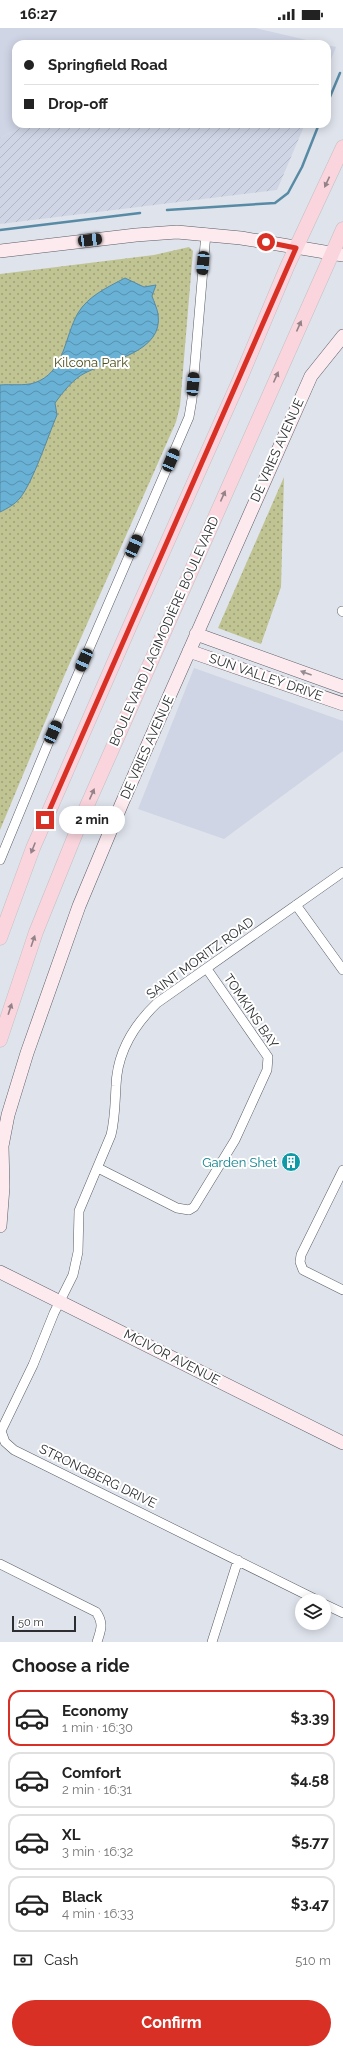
<!DOCTYPE html>
<html lang="en">
<head>
<meta charset="utf-8">
<style>
	body { margin:0; font-family:Raleway,sans-serif; background:#f2f2f2; color:#222; height:100vh; display:flex; flex-direction:column; font-size:15px; white-space:nowrap }
	* { box-sizing:border-box; margin:0 }
	p { font-size:13px; color:#767676 }
	.icon { flex:none; width:22px; height:22px; fill:none; stroke:currentColor; stroke-width:2; stroke-linecap:round; stroke-linejoin:round }
	.map { position:relative; height:1614px; overflow:hidden }
	.side { display:flex; flex-direction:column; background:#fff; flex:1 }
	.side>* { flex:none }
	.hud { position:absolute; left:12px; top:12px; width:319px; height:88px; border-radius:12px; box-shadow:0 2px 10px #0003; display:grid; align-content:center; height:88px; padding:0 12px; background:#fff }
	.buttons { position:absolute; left:295px; top:1566px; display:grid; gap:8px }
	.buttons a { display:grid; place-items:center; width:36px; height:36px; border-radius:50%; background:#fff; box-shadow:0 2px 10px #0003; font-size:20px }
	.scale { position:absolute; left:12px; bottom:10px; width:64px; box-sizing:border-box; padding-left:4px; border:2px solid #2c2e31; border-top:0; font-size:11px; line-height:14px; white-space:nowrap; color:#2c2e31; -webkit-text-stroke:3px #fff; paint-order:stroke }
	.end { position:absolute; width:18px; height:18px; margin:-9px; border:5px solid #d93025; background:#fff; box-shadow:0 0 0 2px #fff }
	.from { border-radius:50% }
	.bubble { position:absolute; height:28px; border-radius:14px; background:#fff; box-shadow:0 2px 10px #0003; font-size:13px; font-weight:700; line-height:28px; text-align:center }
	.car { position:absolute; width:12px; height:24px; margin:-12px -6px; border-radius:5px; box-shadow:0 0 3px 1px #0007; background:linear-gradient(#222 24%,#8ab4d8 0 40%,#222 0 76%,#8ab4d8 0 86%,#222 0) }
	.hud b { display:flex; align-items:center; gap:14px; height:38px; font-size:15px }
	.hud b+b { border-top:1px solid #e0e0e0 }
	.hud i { width:10px; height:10px; background:#222 }
	ul { padding:0; list-style:none }
	li { display:flex; align-items:center; gap:12px; height:56px; margin:0 8px 6px; padding:0 4px; border:2px solid #e0e0e0; border-radius:12px }
	li div { flex:1 }
	li b { display:block; font-size:15px }
	li em { font-style:normal; font-weight:700 }
	li.active { border-color:#d93025 }
	li>.icon { width:36px; height:36px; stroke-width:1.5 }
	h2 { padding:0 12px; font-size:18px; line-height:48px }
	.pay { display:flex; align-items:center; gap:10px; height:44px; padding:0 12px; font-size:15px }
	.pay p { margin-inline-start:auto }
	.primary-button { display:flex; gap:8px; margin-top:auto; padding:8px 12px }
	.primary-button a { flex:1; height:46px; border-radius:24px; background:#d93025; color:#fff; font-size:16px; font-weight:700; line-height:46px; text-align:center }
	.status { display:flex; justify-content:space-between; align-items:center; height:28px; padding:0 20px; background:#fff; direction:ltr }
	.status svg { height:11px; fill:currentColor }
	.map>svg:first-child { display:block }
	.built { fill:#cfd5e5 }
	.industrial { fill:url(#industrial-furrows) }
	.grass { fill:url(#grass-dots) }
	.water { fill:url(#water-waves); stroke:#578aa4 }
	.lines { fill:none; stroke-linecap:round; stroke-linejoin:round }
	.stream { stroke:#578aa4; stroke-width:2.5 }
	.street-casing { stroke:#5a5d65; stroke-width:10 }
	.secondary-casing { stroke:#5a5d65; stroke-width:14 }
	.primary-casing { stroke:#c0c0c1; stroke-width:15 }
	.street { stroke:#fff; stroke-width:9 }
	.secondary { stroke:#fdeaee; stroke-width:13 }
	.primary { stroke:#fad5dd; stroke-width:14 }
	.oneway { fill:#938287 }
	.oneway2 { fill:#948c90 }
	.route { stroke:#d93025; stroke-width:5 }
	.labels { text-anchor:middle; dominant-baseline:central; stroke-width:4; stroke-linejoin:round; paint-order:stroke }
	.park-label { font-size:13px; fill:#4e501d; stroke:#fff }
	.street-label { font-size:13px; fill:#2c2e31; stroke:#fff }
	.culture-label { font-size:13px; fill:#0d838f; stroke:#fff; text-anchor:end }
</style>
</head>
<body>
<div class="status"><b>16:27</b><svg viewBox="0 0 49 12"><path d="M0 12V9h3v3zM5 12V6h3v6zM10 12V3h3v9zM15 12V0h3v12zM26 1h20v11H26zM47 4h2v5h-2z"/></svg></div>
<div class="map">
<svg width="343" height="1614" viewBox="0 0 343 1614">
	<defs>
		<pattern id="industrial-furrows" width="10" height="10" patternUnits="userSpaceOnUse"><rect width="10" height="10" fill="#cfd5e5"/><path d="M-1 1l2-2M0 10L10 0M9 11l2-2" fill="none" stroke="#b2b7c5"/></pattern>
		<pattern id="grass-dots" width="8" height="8" patternUnits="userSpaceOnUse"><rect width="8" height="8" fill="#c0c492"/><path d="M2 2h.1M6 6h.1" fill="none" stroke="#9ca078" stroke-width="1.8" stroke-linecap="round"/></pattern>
		<pattern id="water-waves" width="16" height="10" patternUnits="userSpaceOnUse"><rect width="16" height="10" fill="#69b2d5"/><path d="M0 5q4-4 8 0t8 0" fill="none" stroke="#5791ad"/></pattern>
	</defs>
	<rect width="100%" height="100%" fill="#dfe3ec"/>
	<path class="built" d="M0,0H255L324,16H16V96H28L0,110Z
		M327,17L336,19L328,39H327Z
		M194,640L343,693V723L224,811L138,781Z"/>
	<path class="industrial" d="M28,96H305L277,162L0,196V110Z"/>
	<path class="grass" d="M189,219L193,223L180,378L176,394L65,646L0,802V246L154,227Z
		M284,449L281,559L261,616L218,600Z"/>
	<path class="water" d="M125,250L144,259L156,257L152,268C154,274 157,280 158,286C164,324 110,332 85,345C73,351 63,364 55,375L57,387C48,408 33,454 20,470C14,477 8,480 0,484V357C10,356 24,358 34,355C65,345 64,309 78,285C88,268 108,259 125,250Z"/>
	<g class="lines">
		<path class="stream" d="M327,76L340,45
			M167,182L275,175L288,165L302,139L319,96
			M0,202L140,185"/>
		<g class="street-casing">
			<path id="street" d="M342,583L343,584
				M0,832L47,718L189,389L192,371L206,205
				M296,877L343,942
				M98,1140L177,1180L189,1182L194,1179L235,1112L267,1042L268,1029L207,941
				M343,1142L301,1227L300,1234L303,1242L343,1262
				M0,1536L96,1584C104,1595 101,1602 97,1614
				M319,1573L14,1422L5,1414L1,1403L33,1337L54,1285L73,1247L78,1224L79,1183L111,1107C115,1091 115,1075 116,1058C117,1024 133,998 157,975L343,844
				M324,1576L343,1585
				M212,1614L238,1532"/>
		</g>
		<g class="secondary-casing">
			<path id="secondary" d="M0,223L136,207L177,204L241,210L343,227
				M196,606L343,659
				M189,623L343,676
				M0,1198L3,1159L2,1118L8,1087L27,1025L79,878L122,775L311,348L343,308
				M0,1244L343,1415"/>
		</g>
		<g class="primary-casing">
			<path id="primary" d="M0,910L33,820L129,600L240,351L287,239L343,119
				M0,1012L36,904L86,780L343,201"/>
		</g>
		<use href="#street" class="street"/>
		<use href="#secondary" class="secondary"/>
		<use href="#primary" class="primary"/>
	</g>
	<defs><path id="oneway-solid" d="M-6-.8H1V-3.2L6.5 0L1 3.2V.8H-6Z"/></defs>
	<g class="oneway">
		<use href="#oneway-solid" transform="translate(327 154) rotate(115)"/>
		<use href="#oneway-solid" transform="translate(299 298) rotate(-66)"/>
		<use href="#oneway-solid" transform="translate(276 349) rotate(-66)"/>
		<use href="#oneway-solid" transform="translate(223 468) rotate(-66)"/>
		<use href="#oneway-solid" transform="translate(92 766) rotate(-66)"/>
		<use href="#oneway-solid" transform="translate(33 820) rotate(112)"/>
		<use href="#oneway-solid" transform="translate(33 913) rotate(-71)"/>
		<use href="#oneway-solid" transform="translate(10 981) rotate(-72)"/>
	</g>
	<use class="oneway2" href="#oneway-solid" transform="translate(306 645) rotate(-160)"/>
	<g class="lines">
		<path class="route" d="M45,792L296,220L266,214"/>
	</g>
	<defs>
		<g id="building-disc" transform="scale(1)"><circle r="9.5" fill="#0f9aa8" stroke="#fff"/><path d="M-4-6H4V6H1V3H-1V6H-4ZM-2.5-4.3h1.7v1.8h-1.7ZM.8-4.3h1.7v1.8H.8ZM-2.5-1h1.7V.8h-1.7ZM.8-1h1.7V.8H.8Z" fill="#fff"/></g>
	</defs>
	<g fill-rule="evenodd">
		<use href="#building-disc" x="291" y="1134"/>
	</g>
	<g class="labels">
		<g class="park-label">
			<text x="91" y="334">Kilcona Park</text>
		</g>
		<g class="street-label">
			<text transform="translate(277 422) rotate(-66)">DE VRIES AVENUE</text>
			<text transform="translate(164 603) rotate(-66)">BOULEVARD LAGIMODIÈRE BOULEVARD</text>
			<text transform="translate(266 649) rotate(19)">SUN VALLEY DRIVE</text>
			<text transform="translate(147 719) rotate(-66)">DE VRIES AVENUE</text>
			<text transform="translate(200 930) rotate(-36)">SAINT MORITZ ROAD</text>
			<text transform="translate(251 983) rotate(56)">TOMKINS BAY</text>
			<text transform="translate(172 1329) rotate(27)">MCIVOR AVENUE</text>
			<text transform="translate(98 1448) rotate(26)">STRONGBERG DRIVE</text>
		</g>
		<g class="culture-label">
			<text x="277" y="1134">Garden Shet</text>
		</g>
	</g>
</svg>
<div class="buttons">
<a><svg class="icon" aria-label="layers" viewBox="0 0 24 24"><path d="M12 4l9 5-9 5-9-5zM3 14l9 5 9-5"/></svg></a>
</div>
<div class="scale">50 m</div>
<i class="end from" style="left:266px;top:214px"></i>
<i class="end" style="left:45px;top:792px"></i>
<div class="bubble" style="left:59px;top:778px;width:66px">2 min</div>
<i class="car" style="left:90px;top:212px;rotate:83deg"></i>
<i class="car" style="left:203px;top:235px;rotate:185deg"></i>
<i class="car" style="left:193px;top:356px;rotate:5deg"></i>
<i class="car" style="left:171px;top:432px;rotate:23deg"></i>
<i class="car" style="left:134px;top:518px;rotate:24deg"></i>
<i class="car" style="left:84px;top:632px;rotate:204deg"></i>
<i class="car" style="left:53px;top:704px;rotate:24deg"></i>
<div class="hud">
<b><i class="from"></i>Springfield Road</b>
<b><i></i>Drop-off</b>
</div>
</div>
<section class="side">
<h2>Choose a ride</h2>
<ul>
<li class="active"><svg class="icon" aria-label="car" viewBox="0 0 24 24"><path d="M5 17H2v-5l4-1 3-4h7l3 4 3 1v5h-3M9 17h6M6 11h13"/><circle cx="7" cy="17" r="2"/><circle cx="17" cy="17" r="2"/></svg><div><b>Economy</b><p>1 min · 16:30</p></div><em>$3.39</em></li>
<li><svg class="icon" aria-label="car" viewBox="0 0 24 24"><path d="M5 17H2v-5l4-1 3-4h7l3 4 3 1v5h-3M9 17h6M6 11h13"/><circle cx="7" cy="17" r="2"/><circle cx="17" cy="17" r="2"/></svg><div><b>Comfort</b><p>2 min · 16:31</p></div><em>$4.58</em></li>
<li><svg class="icon" aria-label="car" viewBox="0 0 24 24"><path d="M5 17H2v-5l4-1 3-4h7l3 4 3 1v5h-3M9 17h6M6 11h13"/><circle cx="7" cy="17" r="2"/><circle cx="17" cy="17" r="2"/></svg><div><b>XL</b><p>3 min · 16:32</p></div><em>$5.77</em></li>
<li><svg class="icon" aria-label="car" viewBox="0 0 24 24"><path d="M5 17H2v-5l4-1 3-4h7l3 4 3 1v5h-3M9 17h6M6 11h13"/><circle cx="7" cy="17" r="2"/><circle cx="17" cy="17" r="2"/></svg><div><b>Black</b><p>4 min · 16:33</p></div><em>$3.47</em></li>
</ul>
<div class="pay"><svg class="icon" aria-label="cash" viewBox="0 0 24 24"><path d="M3 7h18v10H3z"/><circle cx="12" cy="12" r="2"/></svg>Cash<p>510 m</p></div>
<div class="primary-button"><a>Confirm</a></div>
</section>
</body>
</html>
